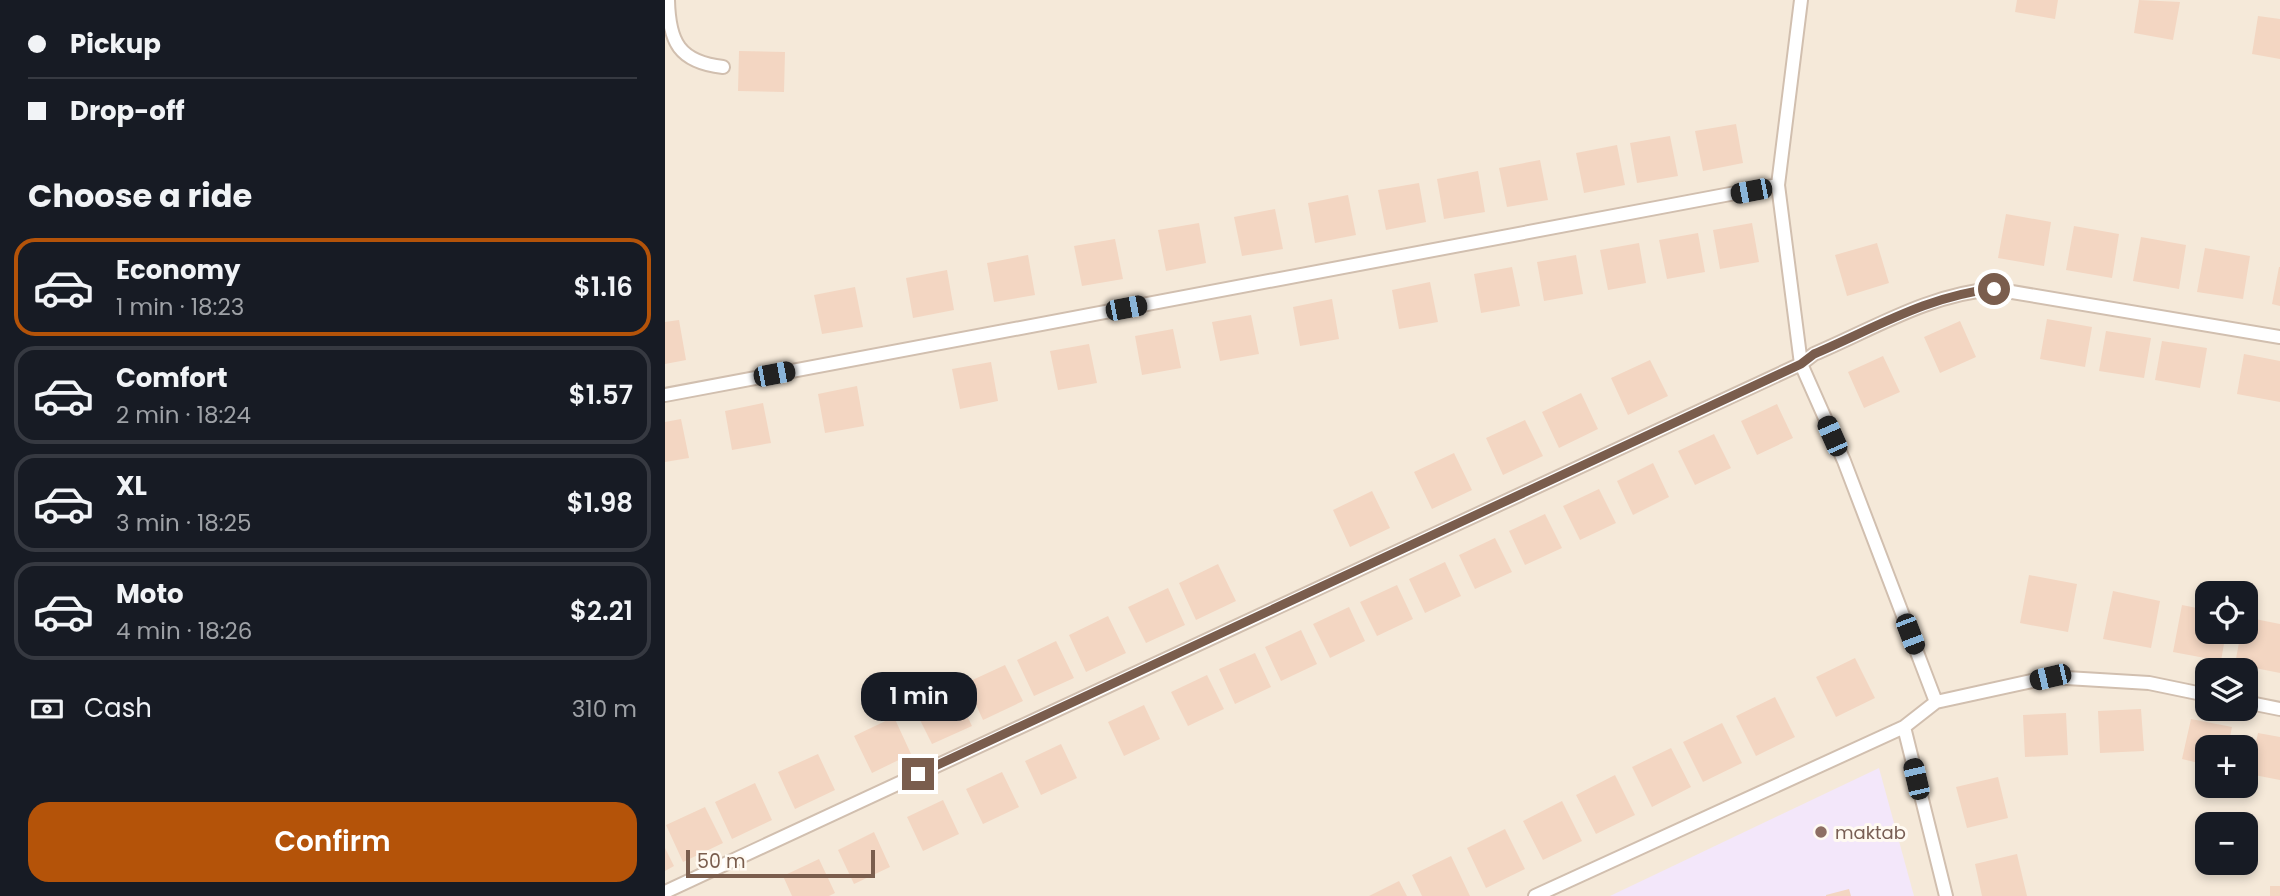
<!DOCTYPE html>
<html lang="en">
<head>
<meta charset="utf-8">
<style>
	body { margin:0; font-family:Poppins,sans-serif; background:#20242c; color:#f1f3f6; height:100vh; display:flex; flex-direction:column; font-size:26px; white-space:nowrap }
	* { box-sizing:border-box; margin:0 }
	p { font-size:23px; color:#9ea1a6 }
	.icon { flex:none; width:38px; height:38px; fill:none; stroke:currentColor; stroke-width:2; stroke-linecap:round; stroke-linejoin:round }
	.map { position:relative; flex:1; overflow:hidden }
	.details { display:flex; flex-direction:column; background:#171b24; width:665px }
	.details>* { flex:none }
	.hud { display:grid; align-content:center; height:154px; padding:0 28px; background:#171b24 }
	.fabs { position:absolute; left:1530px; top:581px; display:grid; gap:14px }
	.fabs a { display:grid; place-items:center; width:63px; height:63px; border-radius:14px; background:#171b24; box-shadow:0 4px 10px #0003; font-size:35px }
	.scale { position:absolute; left:21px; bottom:18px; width:189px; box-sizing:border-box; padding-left:7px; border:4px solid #7a5d4d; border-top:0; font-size:19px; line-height:24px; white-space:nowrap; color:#7a5d4d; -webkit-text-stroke:5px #fffaf2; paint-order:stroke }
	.end { position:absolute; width:32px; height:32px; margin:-16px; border:9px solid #7a5d4d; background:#fff; box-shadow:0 0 0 4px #fff }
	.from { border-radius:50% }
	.bubble { position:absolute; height:49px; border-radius:21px; background:#171b24; box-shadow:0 4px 10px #0003; font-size:23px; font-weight:600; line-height:49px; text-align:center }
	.car { position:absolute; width:21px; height:42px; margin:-21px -10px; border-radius:9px; box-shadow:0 0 5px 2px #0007; background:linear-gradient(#222 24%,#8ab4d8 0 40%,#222 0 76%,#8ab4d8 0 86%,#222 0) }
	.hud b { display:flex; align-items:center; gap:24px; height:66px; font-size:26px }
	.hud b+b { border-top:2px solid #363941 }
	.hud i { width:18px; height:18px; background:#f1f3f6 }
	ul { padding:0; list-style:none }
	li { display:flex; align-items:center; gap:21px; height:98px; margin:0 14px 10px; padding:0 14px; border:4px solid #363941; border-radius:21px }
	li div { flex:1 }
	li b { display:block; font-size:26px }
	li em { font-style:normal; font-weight:600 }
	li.active { border-color:#b45309 }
	li>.icon { width:63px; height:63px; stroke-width:1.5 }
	h2 { padding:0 28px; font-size:32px; line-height:84px }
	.pay { display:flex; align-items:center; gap:18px; height:77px; padding:0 28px; font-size:26px }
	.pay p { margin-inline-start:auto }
	.button { display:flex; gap:14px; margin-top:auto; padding:14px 28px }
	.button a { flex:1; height:80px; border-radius:21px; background:#b45309; color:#fff; font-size:28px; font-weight:600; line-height:80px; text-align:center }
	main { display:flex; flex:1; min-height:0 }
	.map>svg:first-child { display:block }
	.residential { fill:#f5e9d9; fill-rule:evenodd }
	.education { fill:#f3e7fa }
	.building { fill:#f3d6c2 }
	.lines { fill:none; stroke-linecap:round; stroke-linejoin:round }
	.lane-casing { stroke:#d1bfaf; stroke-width:16 }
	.lane { stroke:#fff; stroke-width:12 }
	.route { stroke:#7a5d4d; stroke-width:9 }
	.education-dot { fill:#8d6e63; stroke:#fffaf2; stroke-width:2.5 }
	.labels { text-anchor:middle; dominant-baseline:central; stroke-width:6; stroke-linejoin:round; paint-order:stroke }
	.education-label { font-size:18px; fill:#785e54; stroke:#fffaf2; text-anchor:start }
</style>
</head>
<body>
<main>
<section class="details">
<div class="hud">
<b><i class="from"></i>Pickup</b>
<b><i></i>Drop-off</b>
</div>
<h2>Choose a ride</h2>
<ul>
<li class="active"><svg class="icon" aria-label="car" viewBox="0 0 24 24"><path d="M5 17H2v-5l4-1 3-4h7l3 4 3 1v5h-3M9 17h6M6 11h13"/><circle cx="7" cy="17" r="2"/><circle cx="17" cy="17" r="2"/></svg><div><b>Economy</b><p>1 min · 18:23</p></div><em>$1.16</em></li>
<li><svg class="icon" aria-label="car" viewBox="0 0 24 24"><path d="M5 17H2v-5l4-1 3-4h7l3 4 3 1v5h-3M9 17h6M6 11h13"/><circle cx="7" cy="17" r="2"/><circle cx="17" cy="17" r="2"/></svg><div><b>Comfort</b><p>2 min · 18:24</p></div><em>$1.57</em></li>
<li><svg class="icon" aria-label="car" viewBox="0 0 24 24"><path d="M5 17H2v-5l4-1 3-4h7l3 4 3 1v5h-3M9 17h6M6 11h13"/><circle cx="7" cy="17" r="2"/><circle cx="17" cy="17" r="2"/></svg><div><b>XL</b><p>3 min · 18:25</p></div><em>$1.98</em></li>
<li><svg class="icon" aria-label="car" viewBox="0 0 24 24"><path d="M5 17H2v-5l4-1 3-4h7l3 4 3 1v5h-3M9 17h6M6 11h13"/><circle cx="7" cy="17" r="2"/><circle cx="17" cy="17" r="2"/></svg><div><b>Moto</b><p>4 min · 18:26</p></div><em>$2.21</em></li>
</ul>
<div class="pay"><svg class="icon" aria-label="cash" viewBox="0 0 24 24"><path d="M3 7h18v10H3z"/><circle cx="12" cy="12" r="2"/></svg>Cash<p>310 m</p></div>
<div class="button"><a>Confirm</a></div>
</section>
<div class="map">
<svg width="1615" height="896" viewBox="0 0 1615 896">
	<rect width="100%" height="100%" fill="#fdf6eb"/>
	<path class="residential" d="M0,0H1615V896H0ZM1542,593H1580V632H1542ZM1542,670H1580V709H1542ZM1542,747H1580V786H1542ZM1542,824H1580V863H1542Z"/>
	<path class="education" d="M1214,768L1249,896H945Z"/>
	<path class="building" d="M1352,0H1393L1390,19L1350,12Z
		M1474,0L1515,2L1508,40L1469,33Z
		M1593,16L1615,19V59L1587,54Z
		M74,51L120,52L119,92L73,91Z
		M1071,124L1078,163L1038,171L1030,131Z
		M1005,136L1013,176L972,183L965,143Z
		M952,145L960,185L919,193L911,153Z
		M875,160L883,200L842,207L834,168Z
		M813,171L820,212L779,219L772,179Z
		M754,183L761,222L721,230L713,190Z
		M683,195L691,235L650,243L643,203Z
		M610,209L618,249L577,256L569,217Z
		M1341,214L1386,222L1379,266L1333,258Z
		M534,223L541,263L501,271L493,230Z
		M1087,223L1094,262L1055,269L1048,230Z
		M1409,226L1454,234L1447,278L1401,270Z
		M1033,233L1040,272L1002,279L994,240Z
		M1476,237L1521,245L1514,289L1468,281Z
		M450,239L458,279L417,286L409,246Z
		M974,243L981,283L943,290L935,250Z
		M1212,243L1224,283L1182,296L1170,255Z
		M1540,248L1585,256L1578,299L1532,292Z
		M363,255L370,295L329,302L322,263Z
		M911,255L918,294L879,301L872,262Z
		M847,267L855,306L816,313L809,274Z
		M1614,267H1615V306L1607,304Z
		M282,270L289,310L248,318L241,278Z
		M765,282L773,322L734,329L727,290Z
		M190,287L198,327L157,334L149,295Z
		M667,299L674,339L635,346L628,307Z
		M586,315L594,354L555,361L547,322Z
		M1382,319L1427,327L1420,367L1375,359Z
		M14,320L21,360L0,364V322Z
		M1295,321L1311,357L1275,373L1259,337Z
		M508,329L516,368L477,375L470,336Z
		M1441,331L1486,338L1479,378L1434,371Z
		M1497,341L1542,348L1535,388L1490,380Z
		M424,344L432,383L393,390L385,351Z
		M1579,354L1615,361V402L1572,394Z
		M1218,356L1235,392L1199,408L1183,372Z
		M985,360L1003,396L963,415L946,378Z
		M326,362L333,401L295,409L287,369Z
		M192,386L199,426L160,433L153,394Z
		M916,393L933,429L894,448L877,412Z
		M98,403L106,443L67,450L60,411Z
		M1112,404L1128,438L1092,455L1076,421Z
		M16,419L24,458L0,462V422Z
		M860,420L878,456L838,475L821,438Z
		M1049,434L1066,468L1030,485L1013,451Z
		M789,453L807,490L767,509L749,472Z
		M988,463L1004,497L968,515L952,481Z
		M934,489L951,523L915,540L898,506Z
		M707,491L725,528L685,547L668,510Z
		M880,514L897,548L860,565L844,531Z
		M830,538L847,572L810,589L794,555Z
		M780,562L796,596L760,613L744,579Z
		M553,564L571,601L531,620L514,583Z
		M1364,575L1412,584L1403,632L1355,623Z
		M732,585L748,619L712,636L695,602Z
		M503,588L520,625L481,643L463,607Z
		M1448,591L1495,601L1486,648L1438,639Z
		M1517,605L1542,610V632H1561L1556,661L1508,652Z
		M684,607L700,641L665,658L648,624Z
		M443,616L461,653L421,672L404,635Z
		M1580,617L1615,624V673L1570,664L1576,632H1580Z
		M636,630L652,664L616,681L600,647Z
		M391,641L409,678L369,696L352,660Z
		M590,653L606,687L570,704L554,669Z
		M1190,658L1210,698L1171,717L1151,677Z
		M340,665L358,701L318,720L301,683Z
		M542,675L559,709L523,726L506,692Z
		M289,689L307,726L267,744L249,708Z
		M1110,697L1130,737L1091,756L1071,716Z
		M479,705L495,739L459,756L443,722Z
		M1476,709L1479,751L1435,753L1433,711Z
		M1401,713L1403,755L1360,757L1358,715Z
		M229,717L246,754L207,773L189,736Z
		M1526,719L1567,727L1563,747H1542V765L1517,759Z
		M1057,723L1077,763L1038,782L1018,742Z
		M1593,733L1615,737V780L1584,774Z
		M396,744L412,778L376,795L360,761Z
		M1006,748L1026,787L987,807L967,767Z
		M153,754L170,790L130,809L113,772Z
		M337,772L354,807L318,824L301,789Z
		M950,775L970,815L931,834L911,795Z
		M1333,777L1343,818L1302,828L1291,787Z
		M90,783L107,820L67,839L50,802Z
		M278,800L294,834L258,851L242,817Z
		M897,801L917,841L878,860L858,821Z
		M40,807L58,843L18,862L1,825Z
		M840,829L860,869L821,888L802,848Z
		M209,832L225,867L189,884L173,850Z
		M0,848L9,866L0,871Z
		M1352,854L1362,896H1317L1310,864Z
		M786,856L805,896H757L747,875Z
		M154,859L170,893L164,896H127L118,876Z
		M734,881L742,896H704Z
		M1605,886H1615V896H1605Z
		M1184,889L1186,896H1161V895Z"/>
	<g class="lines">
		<g class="lane-casing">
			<path id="lane" d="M3,0C4,42 14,62 58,67
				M1136,0L1113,185L1136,364L1179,461L1271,702
				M0,395L1113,185
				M1580,702L1615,709
				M1239,727L1281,896
				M0,892L1136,364L1149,354C1208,329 1264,294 1329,289L1615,337
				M870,896L1239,727L1271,702L1385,677L1484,683L1542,695"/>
		</g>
		<use href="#lane" class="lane"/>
	</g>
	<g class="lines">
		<path class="route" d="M253,774L1136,364L1149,354C1208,329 1264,295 1329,289"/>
	</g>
	<circle class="education-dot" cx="1156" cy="832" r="7"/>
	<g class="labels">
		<g class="education-label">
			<text x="1170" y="832">maktab</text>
		</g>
	</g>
</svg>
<div class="fabs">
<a><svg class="icon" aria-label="locate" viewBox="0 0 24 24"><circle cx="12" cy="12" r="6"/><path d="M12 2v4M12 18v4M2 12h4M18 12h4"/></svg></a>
<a><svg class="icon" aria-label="layers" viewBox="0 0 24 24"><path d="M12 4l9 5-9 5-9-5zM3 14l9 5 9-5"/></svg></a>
<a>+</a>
<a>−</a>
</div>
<div class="scale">50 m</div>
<i class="end from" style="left:1329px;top:289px"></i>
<i class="end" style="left:253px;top:774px"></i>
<div class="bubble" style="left:196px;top:672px;width:116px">1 min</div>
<i class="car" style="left:1086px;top:191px;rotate:259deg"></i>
<i class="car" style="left:461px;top:308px;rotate:79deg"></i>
<i class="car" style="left:109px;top:374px;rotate:79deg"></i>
<i class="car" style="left:1167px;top:436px;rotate:336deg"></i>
<i class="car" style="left:1245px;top:634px;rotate:159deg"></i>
<i class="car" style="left:1385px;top:677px;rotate:257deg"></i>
<i class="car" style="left:1251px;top:779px;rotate:347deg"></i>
</div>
</main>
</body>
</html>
